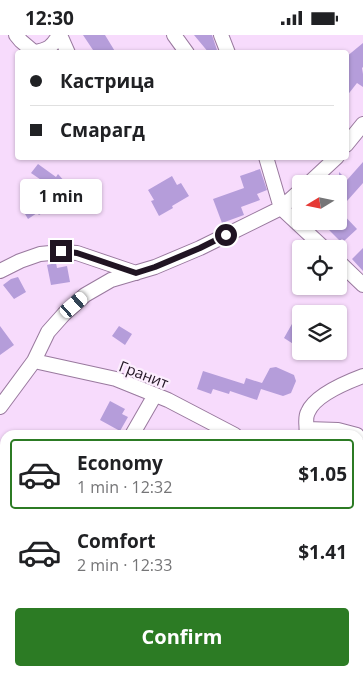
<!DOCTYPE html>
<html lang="en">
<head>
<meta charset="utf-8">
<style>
	body { margin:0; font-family:"Open Sans",sans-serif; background:#f2f2f2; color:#202124; height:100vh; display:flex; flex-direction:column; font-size:19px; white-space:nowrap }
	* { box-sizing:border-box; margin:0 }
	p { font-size:16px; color:#757577 }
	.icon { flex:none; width:28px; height:28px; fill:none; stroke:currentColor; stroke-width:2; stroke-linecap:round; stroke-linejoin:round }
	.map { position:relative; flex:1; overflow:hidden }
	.sheet { position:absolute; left:0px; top:395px; width:364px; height:246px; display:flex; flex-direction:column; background:#fff; border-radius:15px 15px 0 0; box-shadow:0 1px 4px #0004 }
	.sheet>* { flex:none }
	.hud { position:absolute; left:15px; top:15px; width:334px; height:110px; border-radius:5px; box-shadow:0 1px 4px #0004; display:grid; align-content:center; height:110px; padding:0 15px; background:#fff }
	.needle { width:32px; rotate:260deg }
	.buttons { position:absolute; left:292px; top:140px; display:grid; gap:10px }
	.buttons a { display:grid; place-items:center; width:55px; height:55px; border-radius:5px; background:#fff; box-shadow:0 1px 4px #0004; font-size:25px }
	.end { position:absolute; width:22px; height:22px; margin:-11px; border:6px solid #201422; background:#fff; box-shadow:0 0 0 2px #fff }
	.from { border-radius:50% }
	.bubble { position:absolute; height:35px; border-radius:5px; background:#fff; box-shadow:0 1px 4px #0004; font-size:16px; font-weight:700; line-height:35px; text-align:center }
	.car { position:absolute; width:15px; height:30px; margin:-15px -8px; border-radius:6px; box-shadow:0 0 4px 1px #0007; background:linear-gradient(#fff 24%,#345 0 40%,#fff 0 76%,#345 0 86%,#fff 0) }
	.hud b { display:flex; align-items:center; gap:18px; height:48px; font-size:19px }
	.hud b+b { border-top:1px solid #e0e0e0 }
	.hud i { width:12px; height:12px; background:#202124 }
	ul { padding:9px 0 0; list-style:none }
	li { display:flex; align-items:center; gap:15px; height:70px; margin:0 10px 8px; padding:0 5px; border:2px solid transparent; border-radius:5px }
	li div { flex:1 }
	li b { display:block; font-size:19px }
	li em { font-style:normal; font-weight:700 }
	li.on { border-color:#2c7b24 }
	li>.icon { width:45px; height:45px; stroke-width:1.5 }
	.action { display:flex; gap:10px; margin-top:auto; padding:10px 15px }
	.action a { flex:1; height:58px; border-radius:5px; background:#2c7b24; color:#fff; font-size:20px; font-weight:700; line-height:58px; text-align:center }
	.status { display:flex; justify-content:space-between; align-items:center; height:35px; padding:0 25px; background:#fff; direction:ltr }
	.status svg { height:14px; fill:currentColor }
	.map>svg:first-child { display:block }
	.building { fill:#b59dda }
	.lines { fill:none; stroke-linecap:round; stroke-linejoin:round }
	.minor-casing { stroke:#99799e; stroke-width:16 }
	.minor { stroke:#fff; stroke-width:14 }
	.route { stroke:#201422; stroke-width:6 }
	.labels { text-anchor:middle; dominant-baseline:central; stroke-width:4.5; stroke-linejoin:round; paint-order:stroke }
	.street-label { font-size:15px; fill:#201422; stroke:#fceefe }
</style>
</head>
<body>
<div class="status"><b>12:30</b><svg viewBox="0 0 49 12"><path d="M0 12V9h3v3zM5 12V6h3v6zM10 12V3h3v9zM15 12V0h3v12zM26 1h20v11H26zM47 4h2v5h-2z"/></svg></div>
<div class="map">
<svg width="363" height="641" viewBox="0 0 363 641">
	<rect width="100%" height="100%" fill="#f7dbfc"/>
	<path class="building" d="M83,0H105L116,18H95Z
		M194,0H212L218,18H209Z
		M363,8V32L362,33L363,39V52L357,48L346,62V22Z
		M363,127V148L339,175L357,194L344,206L342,204L340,206L320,186H339V137L347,145Z
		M38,129L56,142L58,139L72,155L53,172V171L39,180L37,178L28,184L22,174L43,160L40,156L47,149L31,138Z
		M260,134L267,155L257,159L260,165L241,172L244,180L222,188L213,164L244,153L240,141Z
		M172,141L177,150L181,148L189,161L172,171L173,173L159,181L151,166L154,165L148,155Z
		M363,213V236L352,224Z
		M56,228L57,233L67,231L70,247L51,250L47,230Z
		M18,242L26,257L14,264L3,250L11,244Z
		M301,273V306L298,312L284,303Z
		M0,291L14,310L0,320Z
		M119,291L132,299L125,310L112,301Z
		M276,332L294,340L296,346L291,358L283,361L261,354L257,365L230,356L229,359L213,354L211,359L197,354L203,336L244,349L246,343L262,348L270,333Z
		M110,366L125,374L122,379L128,382L120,396L100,385Z"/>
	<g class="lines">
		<g class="minor-casing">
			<path id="minor" d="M16,0L21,6L34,17C48,15 52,12 59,0
				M60,0L68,18
				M174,0L187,18
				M221,0L228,18
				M346,110L363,89
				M266,122L281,173L325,214
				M308,149L337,122
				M339,227L363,250
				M0,236L20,226L40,219L61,217L77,218L136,238
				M34,326L116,344L168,365L235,400
				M0,372L34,326L48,297L64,279L85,260L111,245L155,232L200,213L281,173L301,155
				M307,394L338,395L357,400
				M132,400L155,360
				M306,400C308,392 304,384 308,377C315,360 347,347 363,341
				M0,463L5,468
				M359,465L363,466
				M359,632L363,633
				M165,636L172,641"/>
		</g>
		<use href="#minor" class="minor"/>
	</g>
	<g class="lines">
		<path class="route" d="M61,216L77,218L136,238L155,232L200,213L226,200"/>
	</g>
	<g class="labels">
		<g class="street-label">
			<text transform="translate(144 339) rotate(21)">Гранит</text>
		</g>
	</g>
</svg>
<div class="buttons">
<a><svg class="needle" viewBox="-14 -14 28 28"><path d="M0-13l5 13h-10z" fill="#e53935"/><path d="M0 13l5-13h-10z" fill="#757577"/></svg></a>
<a><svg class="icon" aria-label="locate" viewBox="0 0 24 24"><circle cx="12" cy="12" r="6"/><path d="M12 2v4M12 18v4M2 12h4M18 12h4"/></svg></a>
<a><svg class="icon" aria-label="layers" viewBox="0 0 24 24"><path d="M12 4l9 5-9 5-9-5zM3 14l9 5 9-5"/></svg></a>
</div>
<i class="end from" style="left:226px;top:200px"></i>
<i class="end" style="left:61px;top:216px"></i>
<div class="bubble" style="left:20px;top:144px;width:82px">1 min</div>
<i class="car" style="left:74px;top:270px;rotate:49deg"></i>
<div class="hud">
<b><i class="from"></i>Кастрица</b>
<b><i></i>Смарагд</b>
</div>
<section class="sheet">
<ul>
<li class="on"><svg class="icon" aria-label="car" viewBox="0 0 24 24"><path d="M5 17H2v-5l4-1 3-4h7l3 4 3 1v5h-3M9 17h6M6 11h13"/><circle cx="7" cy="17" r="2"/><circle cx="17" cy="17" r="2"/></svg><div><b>Economy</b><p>1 min · 12:32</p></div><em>$1.05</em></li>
<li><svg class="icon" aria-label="car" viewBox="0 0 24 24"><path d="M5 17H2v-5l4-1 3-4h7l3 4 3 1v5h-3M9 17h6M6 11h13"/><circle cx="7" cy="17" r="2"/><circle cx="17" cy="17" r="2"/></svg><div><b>Comfort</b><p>2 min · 12:33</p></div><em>$1.41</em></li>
</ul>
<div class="action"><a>Confirm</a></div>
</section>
</div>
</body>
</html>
